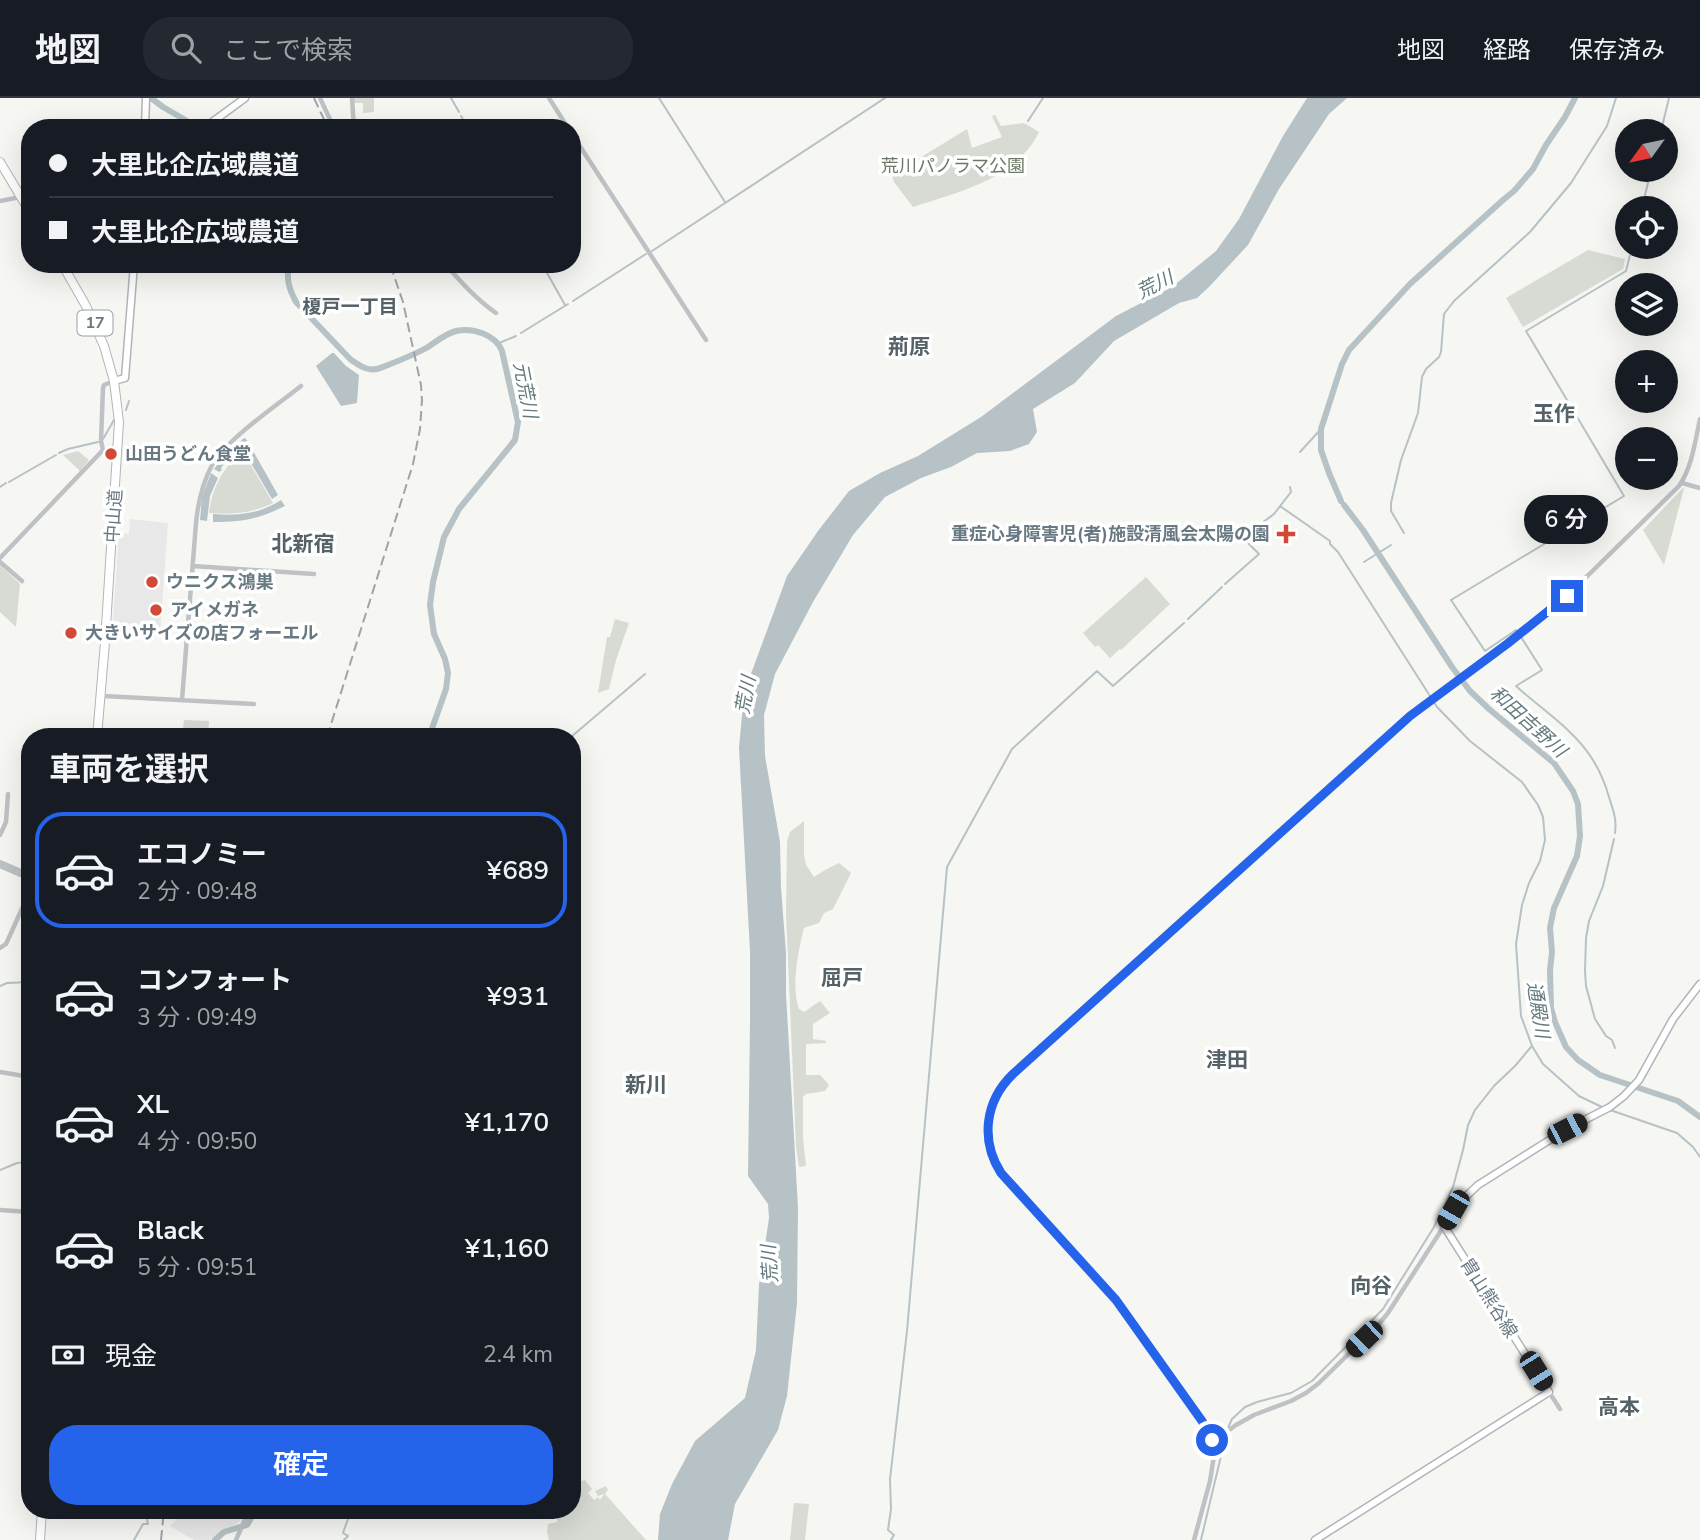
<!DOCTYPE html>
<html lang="ja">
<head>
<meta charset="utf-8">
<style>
	body { margin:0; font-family:"Nunito Sans","Noto Sans JP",sans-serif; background:#242831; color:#f1f3f6; height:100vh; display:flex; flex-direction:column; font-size:26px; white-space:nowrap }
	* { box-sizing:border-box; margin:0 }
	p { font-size:23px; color:#9ea1a6 }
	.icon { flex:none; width:38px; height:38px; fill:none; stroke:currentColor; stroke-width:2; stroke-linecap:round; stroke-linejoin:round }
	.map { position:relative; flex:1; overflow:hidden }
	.sheet { position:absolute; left:21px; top:630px; width:560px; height:791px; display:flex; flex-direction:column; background:#171b24; border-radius:28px; box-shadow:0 7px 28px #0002 }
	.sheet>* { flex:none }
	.banner { position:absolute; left:21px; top:21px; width:560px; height:154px; border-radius:28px; box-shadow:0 7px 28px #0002; display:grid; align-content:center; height:154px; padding:0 28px; background:#171b24 }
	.needle { width:46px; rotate:237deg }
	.fabs { position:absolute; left:1615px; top:21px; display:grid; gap:14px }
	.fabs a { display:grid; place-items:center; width:63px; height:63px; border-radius:50%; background:#171b24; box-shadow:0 7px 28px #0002; font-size:35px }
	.end { position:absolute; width:32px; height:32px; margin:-16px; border:9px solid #2563eb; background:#fff; box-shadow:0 0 0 4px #fff }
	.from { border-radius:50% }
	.bubble { position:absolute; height:49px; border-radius:24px; background:#171b24; box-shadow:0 7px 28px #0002; font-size:23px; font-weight:600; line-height:49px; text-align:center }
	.car { position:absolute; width:21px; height:42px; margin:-21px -10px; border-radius:9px; box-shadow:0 0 5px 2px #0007; background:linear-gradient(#222 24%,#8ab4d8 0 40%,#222 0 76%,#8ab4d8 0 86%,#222 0) }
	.banner b { display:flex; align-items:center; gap:24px; height:66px; font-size:26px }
	.banner b+b { border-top:2px solid #363941 }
	.banner i { width:18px; height:18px; background:#f1f3f6 }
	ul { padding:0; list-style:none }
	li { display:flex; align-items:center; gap:21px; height:116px; margin:0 14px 10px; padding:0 14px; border:4px solid transparent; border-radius:28px }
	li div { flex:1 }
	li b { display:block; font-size:26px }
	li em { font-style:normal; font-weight:600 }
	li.selected { border-color:#2563eb }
	li>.icon { width:63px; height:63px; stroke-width:1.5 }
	h2 { padding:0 28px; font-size:32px; line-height:84px }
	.pay { display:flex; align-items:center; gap:18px; height:77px; padding:0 28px; font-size:26px }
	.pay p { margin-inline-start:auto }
	.primary-button { display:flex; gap:14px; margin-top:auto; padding:14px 28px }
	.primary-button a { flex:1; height:80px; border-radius:28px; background:#2563eb; color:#fff; font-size:28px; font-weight:600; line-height:80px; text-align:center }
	header { display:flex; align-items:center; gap:42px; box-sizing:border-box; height:98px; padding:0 35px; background:#171b24; border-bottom:2px solid #363941 }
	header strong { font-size:33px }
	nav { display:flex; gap:38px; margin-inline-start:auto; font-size:24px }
	.search { width:490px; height:63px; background:#242831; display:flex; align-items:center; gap:18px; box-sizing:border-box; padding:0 24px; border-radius:28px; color:#9ea1a6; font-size:26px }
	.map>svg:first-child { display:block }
	.built { fill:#e7e8e7 }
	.green { fill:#d7dbd3 }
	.water { fill:#b6c2c5 }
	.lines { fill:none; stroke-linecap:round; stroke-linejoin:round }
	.stream { stroke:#b6c2c5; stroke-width:2 }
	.river { stroke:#b6c2c5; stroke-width:6 }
	.major-casing { stroke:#afb5b8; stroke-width:9 }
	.highway-casing { stroke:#b1b6b8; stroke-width:10 }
	.minor { stroke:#bec2c5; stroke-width:4.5 }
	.major { stroke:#fff; stroke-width:6 }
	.highway { stroke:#fff; stroke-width:8 }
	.rail { stroke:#9ea5a9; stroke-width:2; stroke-dasharray:10 5; stroke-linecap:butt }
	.route { stroke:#2563eb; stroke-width:9 }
	.poi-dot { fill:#d34937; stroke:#fff; stroke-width:2.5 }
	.labels { text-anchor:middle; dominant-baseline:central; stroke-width:7; stroke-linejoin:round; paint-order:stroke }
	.shield { fill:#fff; stroke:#95a1a8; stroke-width:2 }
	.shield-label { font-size:16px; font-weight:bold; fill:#687982 }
	.park-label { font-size:18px; fill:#6c7966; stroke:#fff }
	.poi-label { font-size:18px; font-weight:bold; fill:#687982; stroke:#fff; text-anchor:start }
	.street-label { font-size:18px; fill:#687982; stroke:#fff }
	.water-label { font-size:19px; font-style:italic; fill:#647a7e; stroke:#fff }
	.neighbourhood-label { font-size:19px; font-weight:bold; fill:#556267; stroke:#fff }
	.quarter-label { font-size:21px; font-weight:bold; fill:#556267; stroke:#fff }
</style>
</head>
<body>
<header>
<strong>地図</strong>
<div class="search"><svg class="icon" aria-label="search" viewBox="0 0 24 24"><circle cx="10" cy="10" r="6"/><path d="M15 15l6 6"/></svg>ここで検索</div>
<nav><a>地図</a><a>経路</a><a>保存済み</a></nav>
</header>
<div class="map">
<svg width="1700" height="1442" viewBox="0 0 1700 1442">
	<rect width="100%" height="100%" fill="#f6f6f3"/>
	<path class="built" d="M130,421L168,425L160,535L158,536L112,533L119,435L129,436Z
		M186,1412H245L241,1422L235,1427L222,1433L210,1442H194L170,1428Z"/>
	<path class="green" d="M354,0H374V14L363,15V5H354Z
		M995,17L1001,28L1024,25L1039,34C1016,81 959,94 913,109L894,84L892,77L967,31L972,50L1002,39L992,18Z
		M1588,152L1625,161L1623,171L1523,229L1506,200Z
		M242,352L273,405C252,415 233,417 209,415C212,388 224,370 242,352Z
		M78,353L89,362L80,373L63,357Z
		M1683,390H1684L1664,467L1643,432Z
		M0,467L20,486L16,529L0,514Z
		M1146,479L1170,506L1121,552L1120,551L1110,560L1098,547L1095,549L1083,535Z
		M615,521L629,525L616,562L609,591L598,595L607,539H610Z
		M184,622L209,623L208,639H182Z
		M804,723V757L806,767L814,779L827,771L839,765L851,775L833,811L824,815L819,825L804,830C798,853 791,889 799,911L804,914L820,903L830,915L813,926V941L826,943V945L806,946V977H820L829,987L825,993L806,996L803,999V1040L806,1068L799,1069L796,1048L786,815L787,743L790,734Z
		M585,1382L592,1391L588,1395L594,1402L598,1399L600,1402L604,1396L598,1398L595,1393L606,1388L608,1392L605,1396L646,1442H549L547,1434L548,1426L557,1424L559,1412H572V1386Z
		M794,1405L809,1406L805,1442H790Z"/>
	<path class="water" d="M1307,0H1347L1329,16L1279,91L1248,147L1209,189L1197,200L1179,205L1114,243L1075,285L1033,311L1037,334L1029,346L1010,353L977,355L951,369L921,380L885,399L853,437L813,504L775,576L764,617L765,658L780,744L781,790L786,855V896L798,1110L797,1205L787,1298L778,1332L735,1406L728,1442H658L660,1416L672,1386L695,1343L745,1300L756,1252L759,1187L769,1120L768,1106L748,1078L750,926V853L739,650L744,595L787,478L818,433L849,393L880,375L918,358L981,319L1116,218L1172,189L1216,153L1239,121L1283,38Z
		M332,255H334L346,268L359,277L357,305L341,308L316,268Z
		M244,340L246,341L249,346L235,357L233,355L221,370L222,372L219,374L214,371L226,356Z
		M252,351L278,397L272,401L245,355Z
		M211,375L218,380L210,398L207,423L200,422L202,399Z
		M281,402L285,408C258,421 243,424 213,424V416C239,418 259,416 281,402Z"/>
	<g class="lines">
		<path class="stream" d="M451,0L459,14
			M659,0L725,104
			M461,18L468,30
			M1028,23L1043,0
			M1661,33L1669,0
			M1642,110L1651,72
			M652,153L885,0
			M542,166L565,207
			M573,203L646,156
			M521,235L568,206
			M499,245L516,238
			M126,312L129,303
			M103,341L114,322
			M1300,354L1321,331
			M59,355L68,351L98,344
			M9,384L56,357
			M0,389L6,385
			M1280,408L1330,443V446L1338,454L1437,609L1470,643L1522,684L1538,707L1543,719L1545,742L1540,763L1529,785L1522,807L1516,846L1521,918L1532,948L1543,966L1579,998L1604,1010
			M1404,435L1391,413V405L1401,362L1418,315L1422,279L1426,271L1439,259L1441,254L1444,216L1454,203L1530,134L1571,85L1607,28L1616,0
			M1247,436L1274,416L1291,394L1290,389
			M1364,464L1391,447
			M1225,486L1259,456L1243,440L1244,439
			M1188,521L1222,489
			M1517,535L1516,532L1485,553L1451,502L1624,398L1526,233L1626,173L1632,149
			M1521,539L1542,572L1516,588C1541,611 1573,631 1591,659C1599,671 1605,685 1609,699C1613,712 1617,721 1615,735
			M571,639L645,576
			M1614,741L1603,788L1589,823L1586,840L1585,873L1586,888L1595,921L1606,938L1612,942L1615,950
			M0,888L7,885L30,884
			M1610,1012L1677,1035L1693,1049L1700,1059
			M0,1072L17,1065L30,1064
			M1227,1332L1232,1321L1245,1309L1257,1304L1291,1295L1312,1283L1383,1211L1434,1129L1453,1089L1463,1052L1468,1027L1475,1012L1494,988L1515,968L1531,949
			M134,1442L143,1426H148L145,1412
			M344,1442L348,1438L343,1435L351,1412
			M891,1442L894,1437L888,1432L891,1411L890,1381L907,1233L947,769L1012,651L1097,573L1113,588L1184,525
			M1201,1442L1226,1337"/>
		<path class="river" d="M151,0L163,9L199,30
			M289,166C286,181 289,191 296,204L350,261C361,269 370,275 383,269C398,263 414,257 428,249C437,243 445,236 456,233C473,229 496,237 502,253L518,324L515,342L459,411L444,439L433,484L430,507L434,536L445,561L448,575L446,591L429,639
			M1341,403L1329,375L1321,352V331L1342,266L1349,252L1410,186L1503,102L1514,93L1533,71L1546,47L1565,19L1575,0
			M1344,407L1363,432L1452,569L1470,593L1489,611L1554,665L1573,693L1578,706L1580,738L1577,758L1554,810L1550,830L1552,854L1550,872L1551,910L1555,924L1566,949L1578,962L1600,977L1678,1003L1700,1019
			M215,1442L224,1434L247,1427L256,1412"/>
		<g class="major-casing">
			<path id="major" d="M145,30L146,0
				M204,30L245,0
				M114,283L125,280L134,166
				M1315,1442L1549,1294L1444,1128L1459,1105L1478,1087L1567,1031L1610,1009L1624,998L1639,982L1673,921L1700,886"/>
		</g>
		<g class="highway-casing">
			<path id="highway" d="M0,64L30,114
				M62,166L86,208L104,248L114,283L119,324L105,544L97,639
				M40,1442L42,1412"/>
		</g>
		<path class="minor" d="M320,0L334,30
			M352,0L354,30
			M549,0L568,30
			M572,36L706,242
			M0,103L20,99
			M445,166C461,184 476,201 496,215
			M1682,385L1700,390
			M0,460L103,352L101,343L103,290L104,287L114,283
			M0,464L22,483
			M193,468L314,476
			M104,598L254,606
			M182,602L196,425C198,404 202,386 212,367C227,341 276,308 301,288
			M0,737L6,724L8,696
			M0,764L30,777
			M0,768L30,781
			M0,850L6,846L30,793
			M0,974L30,979
			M0,1112L30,1114
			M1549,1294L1560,1311
			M1213,1344L1236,1327L1254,1317L1291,1303L1306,1295L1319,1285L1379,1226L1388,1215L1444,1128
			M236,1442L249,1412
			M1194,1442L1210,1383L1214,1358L1213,1344L1202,1323L1116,1202L1005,1081C980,1047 983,1006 1013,976L1410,618L1507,546L1567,498L1679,388C1692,369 1695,344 1700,321"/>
		<use href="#major" class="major"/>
		<use href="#highway" class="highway"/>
		<path class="rail" d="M314,0L328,30
			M327,639L413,366L420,331L422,302L421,287L403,204L390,166
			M161,1442L164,1412"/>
	</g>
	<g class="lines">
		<path class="route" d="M1212,1342L1202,1323L1116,1202L1001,1075C980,1042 985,1003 1013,976L1410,618L1507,546L1567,498"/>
	</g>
	<g class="poi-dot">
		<circle cx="111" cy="356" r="7"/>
		<path d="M1282.5 425.5h7v7h7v7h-7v7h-7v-7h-7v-7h7z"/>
		<circle cx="152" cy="484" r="7"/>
		<circle cx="156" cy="512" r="7"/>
		<circle cx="71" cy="535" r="7"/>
	</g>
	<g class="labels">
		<rect class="shield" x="77.5" y="212.5" width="35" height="25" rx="5"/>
		<g class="shield-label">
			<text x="95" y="225">17</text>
		</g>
		<g class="park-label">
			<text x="953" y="68">荒川パノラマ公園</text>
		</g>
		<g class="poi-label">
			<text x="125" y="356">山田うどん食堂</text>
			<text x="1270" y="436" text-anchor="end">重症心身障害児(者)施設清風会太陽の園</text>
			<text x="166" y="484">ウニクス鴻巣</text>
			<text x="170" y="512">アイメガネ</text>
			<text x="85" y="535">大きいサイズの店フォーエル</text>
		</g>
		<g class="street-label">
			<text transform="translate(114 418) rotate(-86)">中山道</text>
			<text transform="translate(1489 1200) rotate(58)">胄山熊谷線</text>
		</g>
		<g class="water-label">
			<text transform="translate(1155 187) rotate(-27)">荒川</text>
			<text transform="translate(525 292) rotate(79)">元荒川</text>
			<text transform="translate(746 597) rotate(-80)">荒川</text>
			<text transform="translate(1528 624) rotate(42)">和田吉野川</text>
			<text transform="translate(1538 912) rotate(81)">通殿川</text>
			<text transform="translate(770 1166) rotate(-94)">荒川</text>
		</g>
		<g class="neighbourhood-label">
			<text x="350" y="209">榎戸一丁目</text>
		</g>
		<g class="quarter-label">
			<text x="909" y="249">荊原</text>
			<text x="1554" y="316">玉作</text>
			<text x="303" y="446">北新宿</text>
			<text x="842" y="880">屈戸</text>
			<text x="1227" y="962">津田</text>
			<text x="646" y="987">新川</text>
			<text x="1371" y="1188">向谷</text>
			<text x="1619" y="1309">高本</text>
		</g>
	</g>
</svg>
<div class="fabs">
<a><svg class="needle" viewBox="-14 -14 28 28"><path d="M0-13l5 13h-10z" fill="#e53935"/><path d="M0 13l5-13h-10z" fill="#9ea1a6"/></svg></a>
<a><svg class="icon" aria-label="locate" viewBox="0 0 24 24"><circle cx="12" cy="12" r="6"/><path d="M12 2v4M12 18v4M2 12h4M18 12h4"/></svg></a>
<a><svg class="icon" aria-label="layers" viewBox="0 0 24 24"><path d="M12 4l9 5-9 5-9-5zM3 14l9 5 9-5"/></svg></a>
<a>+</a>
<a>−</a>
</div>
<i class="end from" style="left:1212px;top:1342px"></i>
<i class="end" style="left:1567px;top:498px"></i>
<div class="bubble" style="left:1524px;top:397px;width:84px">6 分</div>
<i class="car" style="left:1567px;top:1031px;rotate:63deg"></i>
<i class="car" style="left:1453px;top:1112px;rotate:210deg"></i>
<i class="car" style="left:1364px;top:1241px;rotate:226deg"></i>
<i class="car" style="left:1536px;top:1273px;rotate:148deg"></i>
<div class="banner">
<b><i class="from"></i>大里比企広域農道</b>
<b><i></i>大里比企広域農道</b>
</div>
<section class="sheet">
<h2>車両を選択</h2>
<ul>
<li class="selected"><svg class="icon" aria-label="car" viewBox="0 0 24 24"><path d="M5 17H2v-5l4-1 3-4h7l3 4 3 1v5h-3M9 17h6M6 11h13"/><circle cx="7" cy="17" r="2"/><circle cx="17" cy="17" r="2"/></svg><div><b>エコノミー</b><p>2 分 · 09:48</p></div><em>¥689</em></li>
<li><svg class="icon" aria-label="car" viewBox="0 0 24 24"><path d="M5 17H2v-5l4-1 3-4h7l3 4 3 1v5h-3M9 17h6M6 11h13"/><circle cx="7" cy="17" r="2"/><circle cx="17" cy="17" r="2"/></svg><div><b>コンフォート</b><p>3 分 · 09:49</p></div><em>¥931</em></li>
<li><svg class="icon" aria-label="car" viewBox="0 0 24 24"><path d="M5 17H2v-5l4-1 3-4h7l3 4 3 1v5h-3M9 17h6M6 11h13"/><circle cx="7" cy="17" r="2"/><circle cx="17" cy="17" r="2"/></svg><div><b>XL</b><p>4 分 · 09:50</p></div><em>¥1,170</em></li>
<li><svg class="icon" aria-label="car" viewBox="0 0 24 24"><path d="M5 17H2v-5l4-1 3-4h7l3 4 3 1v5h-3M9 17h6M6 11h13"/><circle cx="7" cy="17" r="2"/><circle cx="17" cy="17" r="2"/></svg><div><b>Black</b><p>5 分 · 09:51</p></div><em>¥1,160</em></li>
</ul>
<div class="pay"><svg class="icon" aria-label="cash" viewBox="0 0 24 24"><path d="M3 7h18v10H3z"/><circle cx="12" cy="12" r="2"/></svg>現金<p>2.4 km</p></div>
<div class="primary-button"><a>確定</a></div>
</section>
</div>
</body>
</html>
